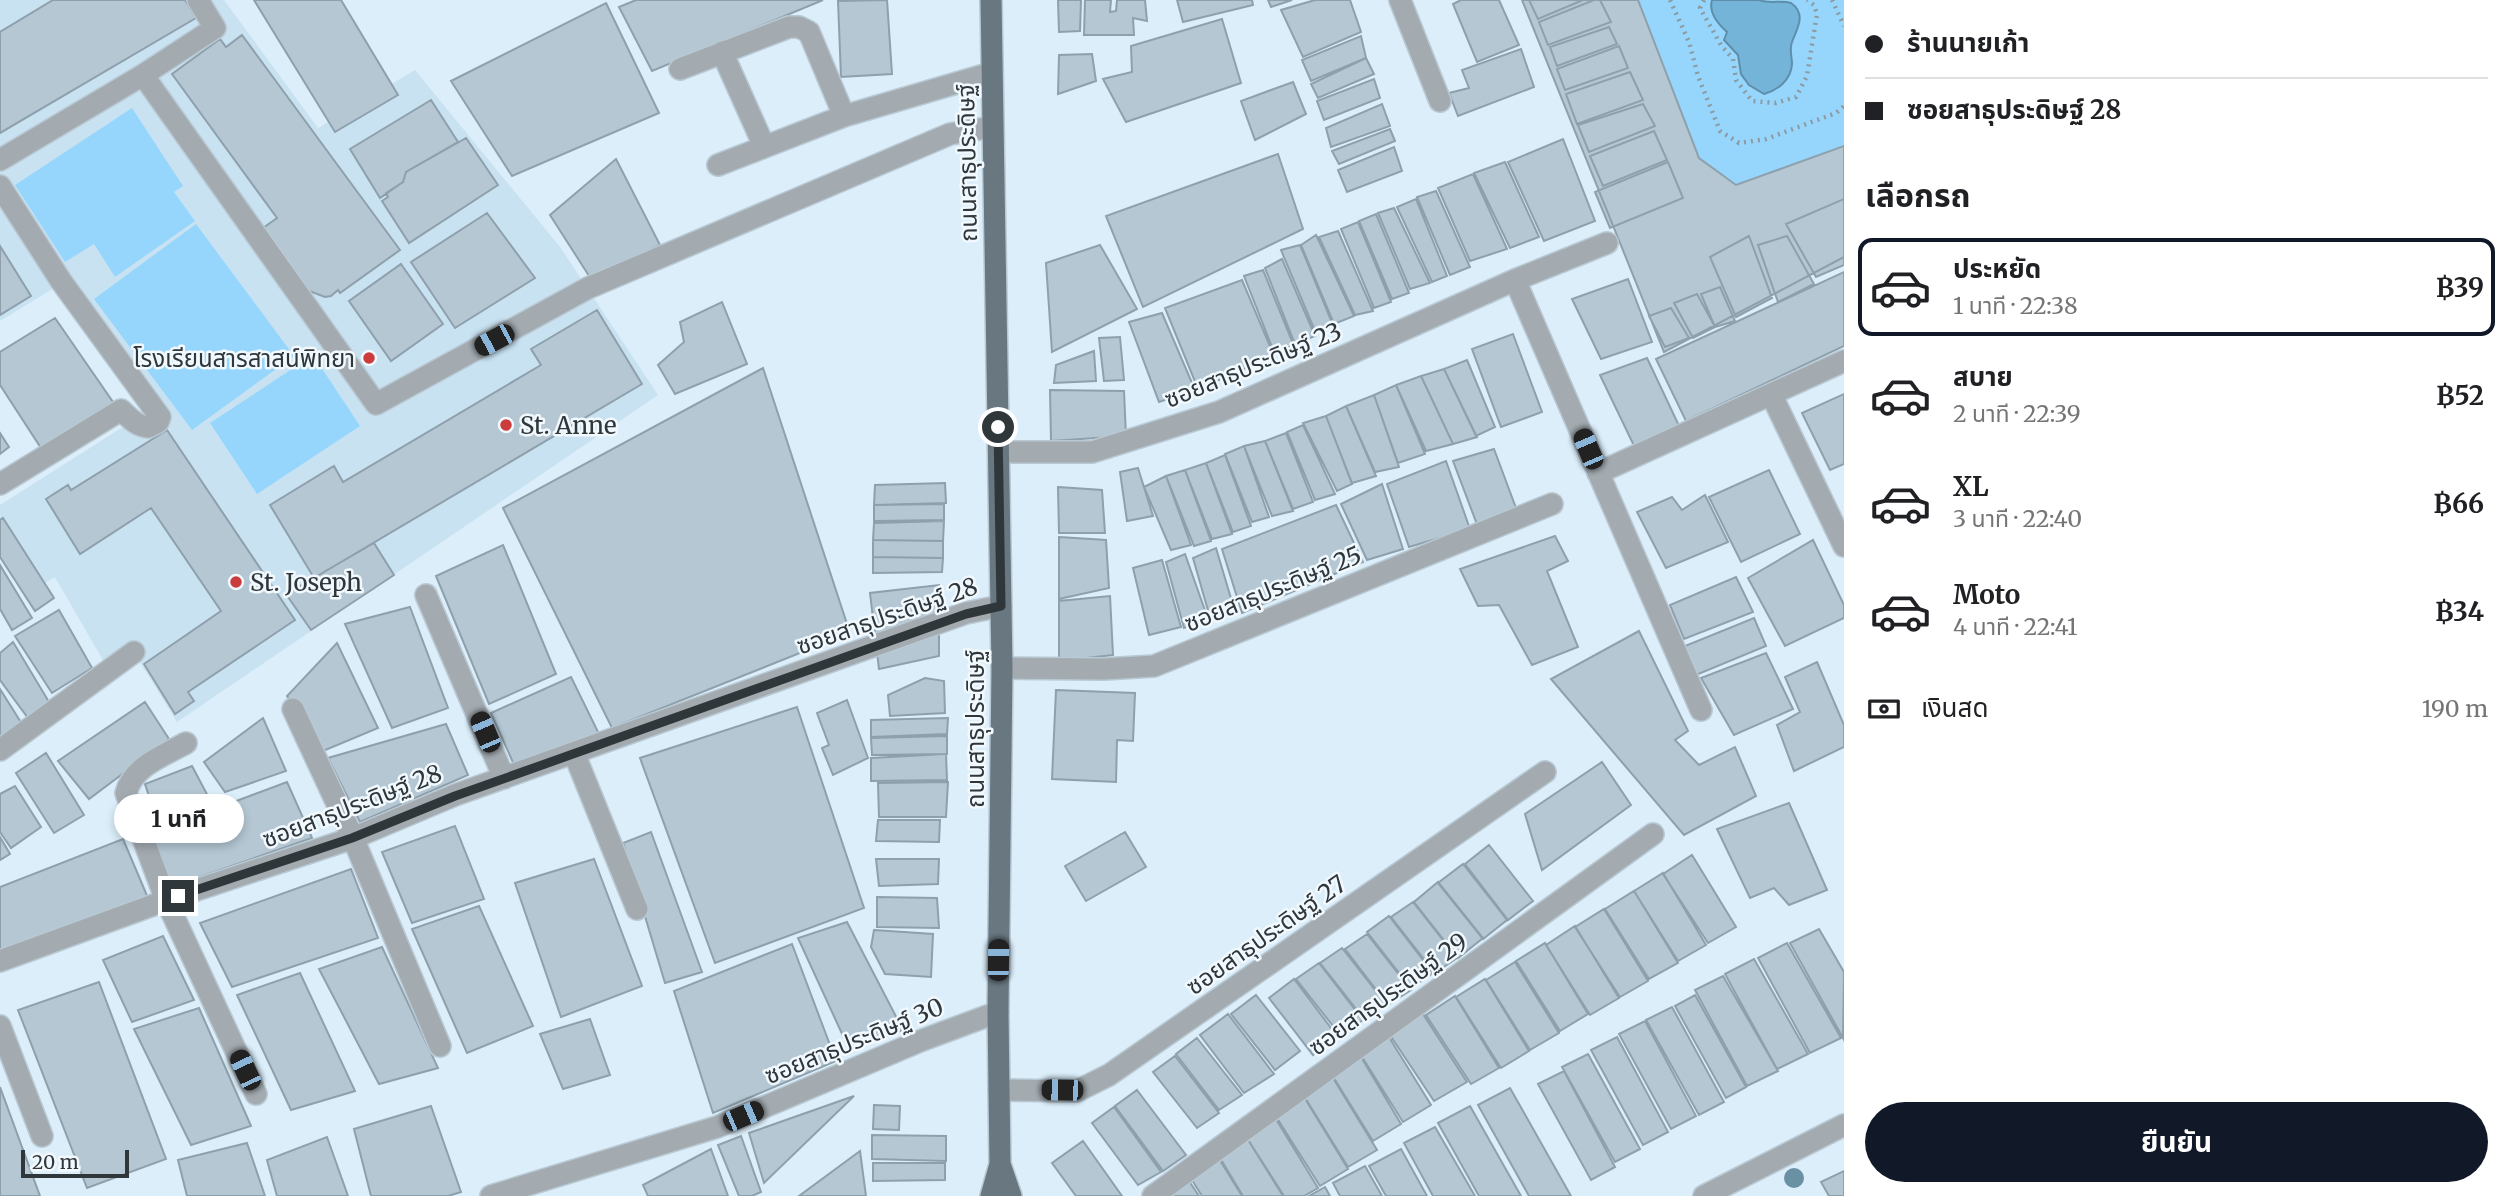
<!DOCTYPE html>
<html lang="th">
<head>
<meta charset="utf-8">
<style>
	body { margin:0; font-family:Merriweather,"Noto Sans Thai",serif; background:#f2f2f2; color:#202124; height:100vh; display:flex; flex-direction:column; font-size:26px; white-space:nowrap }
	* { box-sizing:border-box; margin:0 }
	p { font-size:23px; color:#757577 }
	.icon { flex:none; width:38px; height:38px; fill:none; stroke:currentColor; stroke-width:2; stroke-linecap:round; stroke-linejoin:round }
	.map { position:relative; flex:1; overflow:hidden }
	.details { display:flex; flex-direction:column; background:#fff; width:665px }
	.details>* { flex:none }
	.hud { display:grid; align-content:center; height:154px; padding:0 21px; background:#fff }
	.scale { position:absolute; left:21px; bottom:18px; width:108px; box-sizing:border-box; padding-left:7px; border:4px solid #2f373b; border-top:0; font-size:19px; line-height:24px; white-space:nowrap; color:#2f373b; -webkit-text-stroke:5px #f1f9fe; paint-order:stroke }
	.end { position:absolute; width:32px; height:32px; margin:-16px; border:9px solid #2f373b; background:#fff; box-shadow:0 0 0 4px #fff }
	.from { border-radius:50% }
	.bubble { position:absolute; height:49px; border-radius:24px; background:#fff; box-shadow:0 4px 10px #0003; font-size:23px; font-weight:700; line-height:49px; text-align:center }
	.car { position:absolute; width:21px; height:42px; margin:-21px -10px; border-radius:9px; box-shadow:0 0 5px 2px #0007; background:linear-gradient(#222 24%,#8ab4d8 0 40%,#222 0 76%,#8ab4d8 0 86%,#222 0) }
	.hud b { display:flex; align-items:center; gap:24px; height:66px; font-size:26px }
	.hud b+b { border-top:2px solid #e0e0e0 }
	.hud i { width:18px; height:18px; background:#202124 }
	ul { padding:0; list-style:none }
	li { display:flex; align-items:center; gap:21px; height:98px; margin:0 14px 10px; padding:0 7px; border:4px solid transparent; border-radius:14px }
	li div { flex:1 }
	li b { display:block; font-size:26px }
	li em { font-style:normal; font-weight:700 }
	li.current { border-color:#111827 }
	li>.icon { width:63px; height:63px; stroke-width:1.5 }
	h2 { padding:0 21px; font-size:32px; line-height:84px }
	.pay { display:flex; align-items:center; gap:18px; height:77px; padding:0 21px; font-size:26px }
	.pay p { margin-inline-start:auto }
	.primary-button { display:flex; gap:14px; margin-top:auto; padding:14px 21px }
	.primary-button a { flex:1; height:80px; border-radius:42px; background:#111827; color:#fff; font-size:28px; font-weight:700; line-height:80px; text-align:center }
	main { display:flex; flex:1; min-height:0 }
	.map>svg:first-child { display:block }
	.built { fill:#c8e2f2 }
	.green { fill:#96d6fc }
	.water { fill:#74b4d9; stroke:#5f8eaa; stroke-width:2 }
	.building { fill:#b4c7d3; stroke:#8ea0ab; stroke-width:2 }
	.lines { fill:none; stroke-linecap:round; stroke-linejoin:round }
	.minor-casing { stroke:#b9c9d4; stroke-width:24 }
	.major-casing { stroke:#b9c9d4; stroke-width:24 }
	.path { stroke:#8c9aa2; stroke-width:4.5; stroke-dasharray:2 5; stroke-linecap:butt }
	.minor { stroke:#a3abb0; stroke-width:21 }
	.major { stroke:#687780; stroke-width:21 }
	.tree { fill:#6a90a4 }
	.route { stroke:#2f373b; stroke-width:9 }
	.poi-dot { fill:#cb3c3c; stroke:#f1f9fe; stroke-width:2.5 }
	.labels { text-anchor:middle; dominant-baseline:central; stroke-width:5; stroke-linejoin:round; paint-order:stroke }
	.street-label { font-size:24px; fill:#2f373b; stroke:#f1f9fe }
	.poi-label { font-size:24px; fill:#2f373b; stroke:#f1f9fe; text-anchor:start }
</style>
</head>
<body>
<main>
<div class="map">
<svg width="1844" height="1196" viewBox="0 0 1844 1196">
	<rect width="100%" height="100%" fill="#dbeefa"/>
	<path class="built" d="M0,0H224L318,128L415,70L560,247L658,395L177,722L130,646L104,662L55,577L33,590L0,537V505L145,413L54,288L0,321Z"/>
	<path class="green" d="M1638,0H1844V146L1736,185L1699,158Z
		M132,108L183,186L174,192L195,221L115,277L94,244L65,262L15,185Z
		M196,224L294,356L192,430L94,299Z
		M313,355L360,426L257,494L210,423Z"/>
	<path class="water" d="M1712,0H1759C1769,4 1782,0 1791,3C1807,14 1797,29 1792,42C1789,50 1792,56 1792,64C1791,80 1778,90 1764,94L1749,85L1741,74L1738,55L1724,40L1727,32C1718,24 1708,13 1712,0Z"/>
	<path class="building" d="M53,0H185L196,18L0,133V32Z
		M254,0H341L398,95L335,132Z
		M636,0H823L652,71L619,7Z
		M887,0L892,74L841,77L838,1Z
		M1058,0H1081L1080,31L1059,32Z
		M1085,0H1111L1110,12L1116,11L1117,0H1145L1147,21L1133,18L1134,35H1084Z
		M1177,0H1252L1253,5L1183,22Z
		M1268,0H1292L1271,7Z
		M1315,0H1350L1361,32L1303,57L1281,10Z
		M1461,0H1499L1519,45L1477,62L1453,4Z
		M1522,0H1638L1699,158L1736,185L1844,146V257L1664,352Z
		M1529,0H1583L1538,19Z
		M1594,0H1600L1611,22L1548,45L1539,22Z
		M606,3L659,113L512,176L451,81Z
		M1222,19L1241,83L1126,122L1103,79L1132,72L1131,46Z
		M1609,27L1617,44L1557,66L1550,47Z
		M242,35L400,250L340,293L338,290L331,296L325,297L309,291L263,228L277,218L172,74L220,39L226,47Z
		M1361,36L1366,58L1311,81L1302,60Z
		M1619,46L1628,68L1565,90L1557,69Z
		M1521,49L1534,87L1458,116L1449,93L1469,88L1462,70Z
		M1092,54L1096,81L1058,94L1059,55Z
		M1366,58L1374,74L1318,98L1311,84Z
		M1630,72L1643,100L1577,124L1566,94Z
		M1374,79L1380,98L1324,120L1317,101Z
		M1293,82L1306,114L1255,140L1241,101Z
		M431,100L458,142L406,172L403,182L380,198L350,149Z
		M1382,104L1390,126L1331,147L1326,128Z
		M1643,104L1655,126L1589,152L1578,125Z
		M1390,129L1395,141L1339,164L1332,151Z
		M1654,131L1667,160L1603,186L1590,156Z
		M466,138L498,185L409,243L382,201L388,197L386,193L403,182L406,172Z
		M1563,139L1595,221L1544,241L1508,162Z
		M1394,147L1402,171L1347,192L1338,170Z
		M1278,154L1303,229L1143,307L1106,216Z
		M616,159L660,245L591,279L550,215Z
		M1505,162L1539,237L1510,248L1474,173Z
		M1668,162L1683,198L1610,228L1595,192Z
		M1473,174L1507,249L1470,261L1438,188Z
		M1436,191L1470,267L1450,275L1417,197Z
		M1416,199L1447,276L1432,282L1397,207Z
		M1844,199V265L1816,277L1786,224Z
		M1394,208L1430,283L1410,289L1378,213Z
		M487,213L535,278L455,328L411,262Z
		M1376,214L1409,293L1392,299L1359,221Z
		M1358,222L1391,302L1374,308L1341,229Z
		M1338,231L1373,311L1355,315L1319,237Z
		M1316,235L1354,316L1334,324L1301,245Z
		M1749,236L1772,298L1736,317L1710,257Z
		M1787,236L1814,284L1778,302L1758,245Z
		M1100,245L1137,309L1052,352L1046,263Z
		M1300,245L1333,325L1315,331L1281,250Z
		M0,246L31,296L0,315Z
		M1282,259L1315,336L1295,344L1265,268Z
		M401,264L443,324L391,361L349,301Z
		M1263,270L1294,346L1274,352L1244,276Z
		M1844,272V346L1686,421L1656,359Z
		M1628,279L1652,342L1601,359L1572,299Z
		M1242,280L1274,356L1198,389L1165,308Z
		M1720,287L1735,321L1715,327L1701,294Z
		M1697,294L1715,327L1693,338L1674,303Z
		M722,302L747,364L675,394L658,365L684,342L680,322Z
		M1671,308L1689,338L1665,347L1649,316Z
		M597,310L642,384L314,578L270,505L334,466L343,482L541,365L531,349Z
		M1162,313L1195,390L1159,402L1129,322Z
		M55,318L113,402L41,448L0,385V352Z
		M1513,334L1542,412L1501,427L1472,349Z
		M1120,337L1124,380L1104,381L1099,338Z
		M1094,351L1096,381L1054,383L1056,365Z
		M1647,358L1681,430L1636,450L1600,375Z
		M1467,360L1495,427L1476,436L1444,369Z
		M763,368L850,633L612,728L503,508Z
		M1444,369L1477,437L1453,444L1421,376Z
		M1421,376L1453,444L1426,451L1396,385Z
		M1396,385L1425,454L1398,463L1374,395Z
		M1050,390L1124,391L1126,436L1051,441Z
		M1844,394V464L1830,470L1802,413Z
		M1374,395L1399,467L1375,472L1346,406Z
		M1346,406L1376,476L1352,483L1326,416Z
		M1326,416L1352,484L1337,491L1303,423Z
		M1303,425L1335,494L1315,500L1287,432Z
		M167,430L295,620L188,692L194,701L175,714L144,664L221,611L151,508L80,554L46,499L68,485L71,490Z
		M0,433L9,447L0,454Z
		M1286,433L1313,502L1293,509L1265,441Z
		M1265,441L1293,511L1272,516L1244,446Z
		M1244,446L1269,517L1252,522L1225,454Z
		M1494,449L1516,508L1478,527L1453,461Z
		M1225,455L1251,526L1233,532L1206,463Z
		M1446,461L1470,529L1409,547L1387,484Z
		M1206,463L1232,534L1212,539L1185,470Z
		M1138,468L1153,516L1127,521L1120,472Z
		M1185,470L1211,541L1194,546L1166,476Z
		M1769,470L1800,534L1741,562L1709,497Z
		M1166,476L1191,545L1171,550L1144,487Z
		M945,483L946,503L874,505L875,485Z
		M1382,484L1403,549L1367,560L1341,504Z
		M1058,487L1102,490L1105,533H1059Z
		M1705,495L1728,542L1666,568L1637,512L1672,497L1682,510Z
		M944,504V520L874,521V505Z
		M1336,505L1363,562L1242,613L1222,549Z
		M3,518L54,598L35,611L0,557V520Z
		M944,521L943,541L873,540L874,523Z
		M1555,536L1568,561L1547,571L1578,647L1532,665L1499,605L1478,606L1460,569Z
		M1059,537L1106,540L1109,588L1059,599Z
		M873,540L943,541V558L873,557Z
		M1813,540L1844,605V618L1785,646L1748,578Z
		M374,543L394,575L311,630L286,594Z
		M503,545L556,674L489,704L436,576Z
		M1216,548L1235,612L1211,621L1193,558Z
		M1185,554L1208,619L1184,628L1166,562Z
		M873,557L943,558L942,572L873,573Z
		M1162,560L1181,627L1149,635L1133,568Z
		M0,565L32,618L12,630L0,609Z
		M1736,577L1753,612L1684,639L1670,605Z
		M939,585V656L879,669L870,593Z
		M1110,596L1113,655L1059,661V601Z
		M410,607L448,708L392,728L345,624Z
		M59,610L92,668L52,693L15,636Z
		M1754,618L1766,646L1696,675L1685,646Z
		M1639,631L1688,731L1675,740L1699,765L1735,747L1756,796L1684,835L1551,679Z
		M13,642L49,702L28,718L0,680V653Z
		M337,643L378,728L323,751L287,696Z
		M1766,653L1793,709L1734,735L1701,678Z
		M1817,662L1844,725V747L1794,771L1777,725L1800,712L1785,677Z
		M571,677L599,734L515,767L491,713Z
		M925,678L944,681L945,713L890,716L888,695Z
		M0,689L22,724L0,740Z
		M1056,690L1135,693L1133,741L1117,740L1116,782L1052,779Z
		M847,700L868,758L833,775L822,748L829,745L817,713Z
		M145,702L169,739L89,799L58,761Z
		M797,707L864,908L715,963L640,758Z
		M263,718L286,771L225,792L204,762Z
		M948,718L947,734L871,737V720Z
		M446,724L468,775L360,822L328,758Z
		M947,736V754L872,755L871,738Z
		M46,753L84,815L54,833L16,773Z
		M946,754L947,780L871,781V758Z
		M1602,762L1631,805L1542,870L1525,814Z
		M192,766L209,798L157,820L145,784Z
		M287,782L312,838L171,887L153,832Z
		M948,782L946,817H879L878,783Z
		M15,786L41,827L11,848L0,832V794Z
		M1789,803L1827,890L1789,905L1774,888L1750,898L1717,829Z
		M878,820H940L939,842L876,841Z
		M455,826L484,899L412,923L382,852Z
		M651,832L702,972L665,983L623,843Z
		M1125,832L1146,867L1086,901L1065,866Z
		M0,837L10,854L0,860Z
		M123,839L148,898L0,951V887Z
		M1489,845L1533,901L1508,920L1465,864Z
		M1692,855L1736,927L1708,943L1663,874Z
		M594,859L642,986L561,1017L515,883Z
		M876,859H939L938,884L879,886Z
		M1463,864L1507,920L1483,939L1438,883Z
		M351,869L378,938L232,987L200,923Z
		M1663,873L1706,945L1678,961L1634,891Z
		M1438,882L1483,938L1458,958L1414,902Z
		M1634,891L1678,963L1649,979L1605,909Z
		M877,897L937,898L939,928L877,927Z
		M1413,902L1457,958L1435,973L1391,917Z
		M479,906L533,1026L467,1053L412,929Z
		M1604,909L1648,981L1620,997L1575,927Z
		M1389,916L1433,973L1411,988L1367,932Z
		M847,922L903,1030L849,1049L798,938Z
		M1575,926L1619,998L1590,1015L1546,945Z
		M1819,929L1844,972L1843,1038L1790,943Z
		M874,930L933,934L931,977L885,974L871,947Z
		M1367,934L1411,990L1388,1005L1345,949Z
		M163,936L194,1000L132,1022L103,960Z
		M1545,943L1588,1014L1560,1031L1516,961Z
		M1787,943L1841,1038L1810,1053L1758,958Z
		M792,944L836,1061L713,1113L674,991Z
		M382,947L438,1068L379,1084L319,969Z
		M1342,948L1386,1004L1364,1019L1320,963Z
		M1754,959L1808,1054L1777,1069L1725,974Z
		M1515,962L1559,1033L1530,1050L1486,980Z
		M1319,963L1363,1020L1340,1035L1296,979Z
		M300,973L355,1091L291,1110L237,995Z
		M1723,976L1778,1071L1747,1086L1695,990Z
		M1294,979L1337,1036L1313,1055L1269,998Z
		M1485,979L1529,1051L1501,1068L1456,997Z
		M99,982L166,1159L87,1188L18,1010Z
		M1256,995L1300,1051L1275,1070L1231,1014Z
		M1695,995L1746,1087L1726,1098L1675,1006Z
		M1455,996L1499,1068L1471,1084L1426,1015Z
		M1672,1007L1724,1102L1699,1115L1646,1020Z
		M199,1008L251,1126L191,1145L134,1029Z
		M1421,1011L1467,1082L1434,1101L1388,1032Z
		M1228,1014L1274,1074L1244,1093L1200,1035Z
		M590,1019L610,1075L563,1089L540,1034Z
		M1645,1021L1696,1116L1671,1129L1619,1034Z
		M1387,1034L1431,1105L1403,1122L1359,1052Z
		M1617,1037L1668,1132L1643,1145L1591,1050Z
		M1197,1038L1242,1095L1219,1110L1176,1054Z
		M1358,1052L1401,1124L1373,1141L1329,1070Z
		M1588,1054L1640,1149L1615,1162L1562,1067Z
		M1175,1056L1219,1113L1197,1128L1153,1072Z
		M1564,1071L1615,1167L1591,1180L1538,1084Z
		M1333,1078L1377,1150L1348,1167L1304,1096Z
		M0,1087L40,1196H0Z
		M1510,1088L1571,1196H1529L1478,1105Z
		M1137,1090L1186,1155L1163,1171L1115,1106Z
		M854,1096L764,1183L749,1133Z
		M1304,1097L1348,1169L1320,1186L1275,1115Z
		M874,1105L900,1106L899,1130L873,1129Z
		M431,1106L461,1192L448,1196H371L354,1129Z
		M1470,1106L1521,1196H1479L1438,1123Z
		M1114,1107L1161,1172L1138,1185L1092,1123Z
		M1274,1116L1318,1188L1304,1196H1284L1245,1135Z
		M1435,1127L1475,1196H1433L1404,1143Z
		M872,1135L946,1136V1161L872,1159Z
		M1245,1135L1283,1196H1243L1217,1153Z
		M741,1136L761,1192L752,1196H739L718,1145Z
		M327,1137L348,1196H277L267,1160Z
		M1083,1141L1122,1196H1076L1052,1163Z
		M247,1143L265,1196H187L178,1160Z
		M711,1149L728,1196H648L643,1185Z
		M1401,1149L1427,1196H1386L1369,1166Z
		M860,1151L866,1196H799Z
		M1216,1154L1242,1196H1202L1187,1172Z
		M873,1163H945V1180L873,1181Z
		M1365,1166L1382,1196H1340L1333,1183Z
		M1844,1171V1196H1829L1821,1182Z
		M1187,1178L1199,1196H1163Z
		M1325,1187L1330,1196H1309Z"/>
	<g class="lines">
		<g class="minor-casing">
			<path id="minor" d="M198,0L215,28L143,75L376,404L588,288L950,134L992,127
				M1400,0L1440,101
				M722,52L764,146
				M680,69L789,27H799L809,32L844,116L991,73
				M0,160L143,75
				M718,165L844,116
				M0,186L61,281L160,417L158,422L148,427C136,426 130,418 121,410L0,484
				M1515,280L1701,710
				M1772,396L1844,546
				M999,452H1092L1219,412L1515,280L1607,243
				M1598,473L1844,361
				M426,595L504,778
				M1002,668L1104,669L1154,666L1552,504
				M293,709L353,838L440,1046
				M186,743C163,756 133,766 126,793L166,900L256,1094
				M0,750L134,652
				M574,753L637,909
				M0,961L178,896L353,838L455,795L966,613L1001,606
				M0,1026L42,1136
				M999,1090L1077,1091L1109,1075L1545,772
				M491,1196L717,1127L920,1041L998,1012
				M1153,1196L1653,834
				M1704,1196L1844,1125"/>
		</g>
		<g class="major-casing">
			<path id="major" d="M991,0L1002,668L998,1012L1000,1164L991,1196
				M1000,1164L1011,1196"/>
		</g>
		<path class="path" d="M1670,0L1689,42L1698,76L1720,131L1739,143L1766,139L1836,113L1844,106
			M1704,0L1700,8L1721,45L1733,59L1736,80L1752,101L1776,103L1796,97L1807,76L1817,14L1814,5L1807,0
			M1832,0L1844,26"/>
		<use href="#minor" class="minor"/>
		<use href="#major" class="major"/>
	</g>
	<circle class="tree" cx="1794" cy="1178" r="10"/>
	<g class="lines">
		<path class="route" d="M178,896L352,838L455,796L966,614L1001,606L998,427"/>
	</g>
	<g class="poi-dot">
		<circle cx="369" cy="358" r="7"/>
		<circle cx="506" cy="425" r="7"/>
		<circle cx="236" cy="582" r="7"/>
	</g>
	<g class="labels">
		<g class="street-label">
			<text transform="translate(967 163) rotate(-91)">ถนนสาธุประดิษฐ์</text>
			<text transform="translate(1253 365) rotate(-22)">ซอยสาธุประดิษฐ์ 23</text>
			<text transform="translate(1273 589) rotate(-22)">ซอยสาธุประดิษฐ์ 25</text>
			<text transform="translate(887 616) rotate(-19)">ซอยสาธุประดิษฐ์ 28</text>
			<text transform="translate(975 729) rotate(-90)">ถนนสาธุประดิษฐ์</text>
			<text transform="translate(352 806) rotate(-21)">ซอยสาธุประดิษฐ์ 28</text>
			<text transform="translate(1266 935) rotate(-35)">ซอยสาธุประดิษฐ์ 27</text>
			<text transform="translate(1388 994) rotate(-36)">ซอยสาธุประดิษฐ์ 29</text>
			<text transform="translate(854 1041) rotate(-22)">ซอยสาธุประดิษฐ์ 30</text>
		</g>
		<g class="poi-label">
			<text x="355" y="358" text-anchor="end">โรงเรียนสารสาสน์พิทยา</text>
			<text x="520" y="425">St. Anne</text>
			<text x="250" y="582">St. Joseph</text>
		</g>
	</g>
</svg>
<div class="scale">20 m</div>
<i class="end from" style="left:998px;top:427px"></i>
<i class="end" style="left:178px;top:896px"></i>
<div class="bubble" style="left:114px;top:794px;width:130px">1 นาที</div>
<i class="car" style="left:494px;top:340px;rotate:242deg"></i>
<i class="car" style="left:1588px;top:449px;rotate:337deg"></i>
<i class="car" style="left:485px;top:732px;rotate:337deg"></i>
<i class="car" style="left:998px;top:960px;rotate:1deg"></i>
<i class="car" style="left:245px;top:1070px;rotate:335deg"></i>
<i class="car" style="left:1062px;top:1090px;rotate:271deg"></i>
<i class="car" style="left:743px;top:1116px;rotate:67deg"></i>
</div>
<section class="details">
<div class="hud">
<b><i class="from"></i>ร้านนายเก้า</b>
<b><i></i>ซอยสาธุประดิษฐ์ 28</b>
</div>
<h2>เลือกรถ</h2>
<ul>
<li class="current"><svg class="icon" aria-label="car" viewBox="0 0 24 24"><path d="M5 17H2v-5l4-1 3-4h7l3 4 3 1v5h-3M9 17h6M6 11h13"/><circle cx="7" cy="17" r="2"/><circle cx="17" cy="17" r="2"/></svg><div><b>ประหยัด</b><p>1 นาที · 22:38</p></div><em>฿39</em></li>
<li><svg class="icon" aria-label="car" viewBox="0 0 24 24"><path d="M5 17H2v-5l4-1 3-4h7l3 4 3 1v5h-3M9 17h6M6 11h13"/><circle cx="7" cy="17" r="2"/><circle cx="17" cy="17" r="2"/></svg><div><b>สบาย</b><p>2 นาที · 22:39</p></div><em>฿52</em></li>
<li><svg class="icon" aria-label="car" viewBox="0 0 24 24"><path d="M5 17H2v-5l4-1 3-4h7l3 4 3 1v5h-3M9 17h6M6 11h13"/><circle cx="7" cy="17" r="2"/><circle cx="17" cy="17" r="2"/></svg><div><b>XL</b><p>3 นาที · 22:40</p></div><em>฿66</em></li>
<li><svg class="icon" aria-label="car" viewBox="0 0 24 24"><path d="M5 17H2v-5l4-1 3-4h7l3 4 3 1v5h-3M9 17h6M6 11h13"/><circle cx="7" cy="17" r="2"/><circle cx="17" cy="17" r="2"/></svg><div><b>Moto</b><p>4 นาที · 22:41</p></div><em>฿34</em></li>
</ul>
<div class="pay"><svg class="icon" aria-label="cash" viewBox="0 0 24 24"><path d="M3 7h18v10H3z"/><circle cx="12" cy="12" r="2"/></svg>เงินสด<p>190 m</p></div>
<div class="primary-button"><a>ยืนยัน</a></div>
</section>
</main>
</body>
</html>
